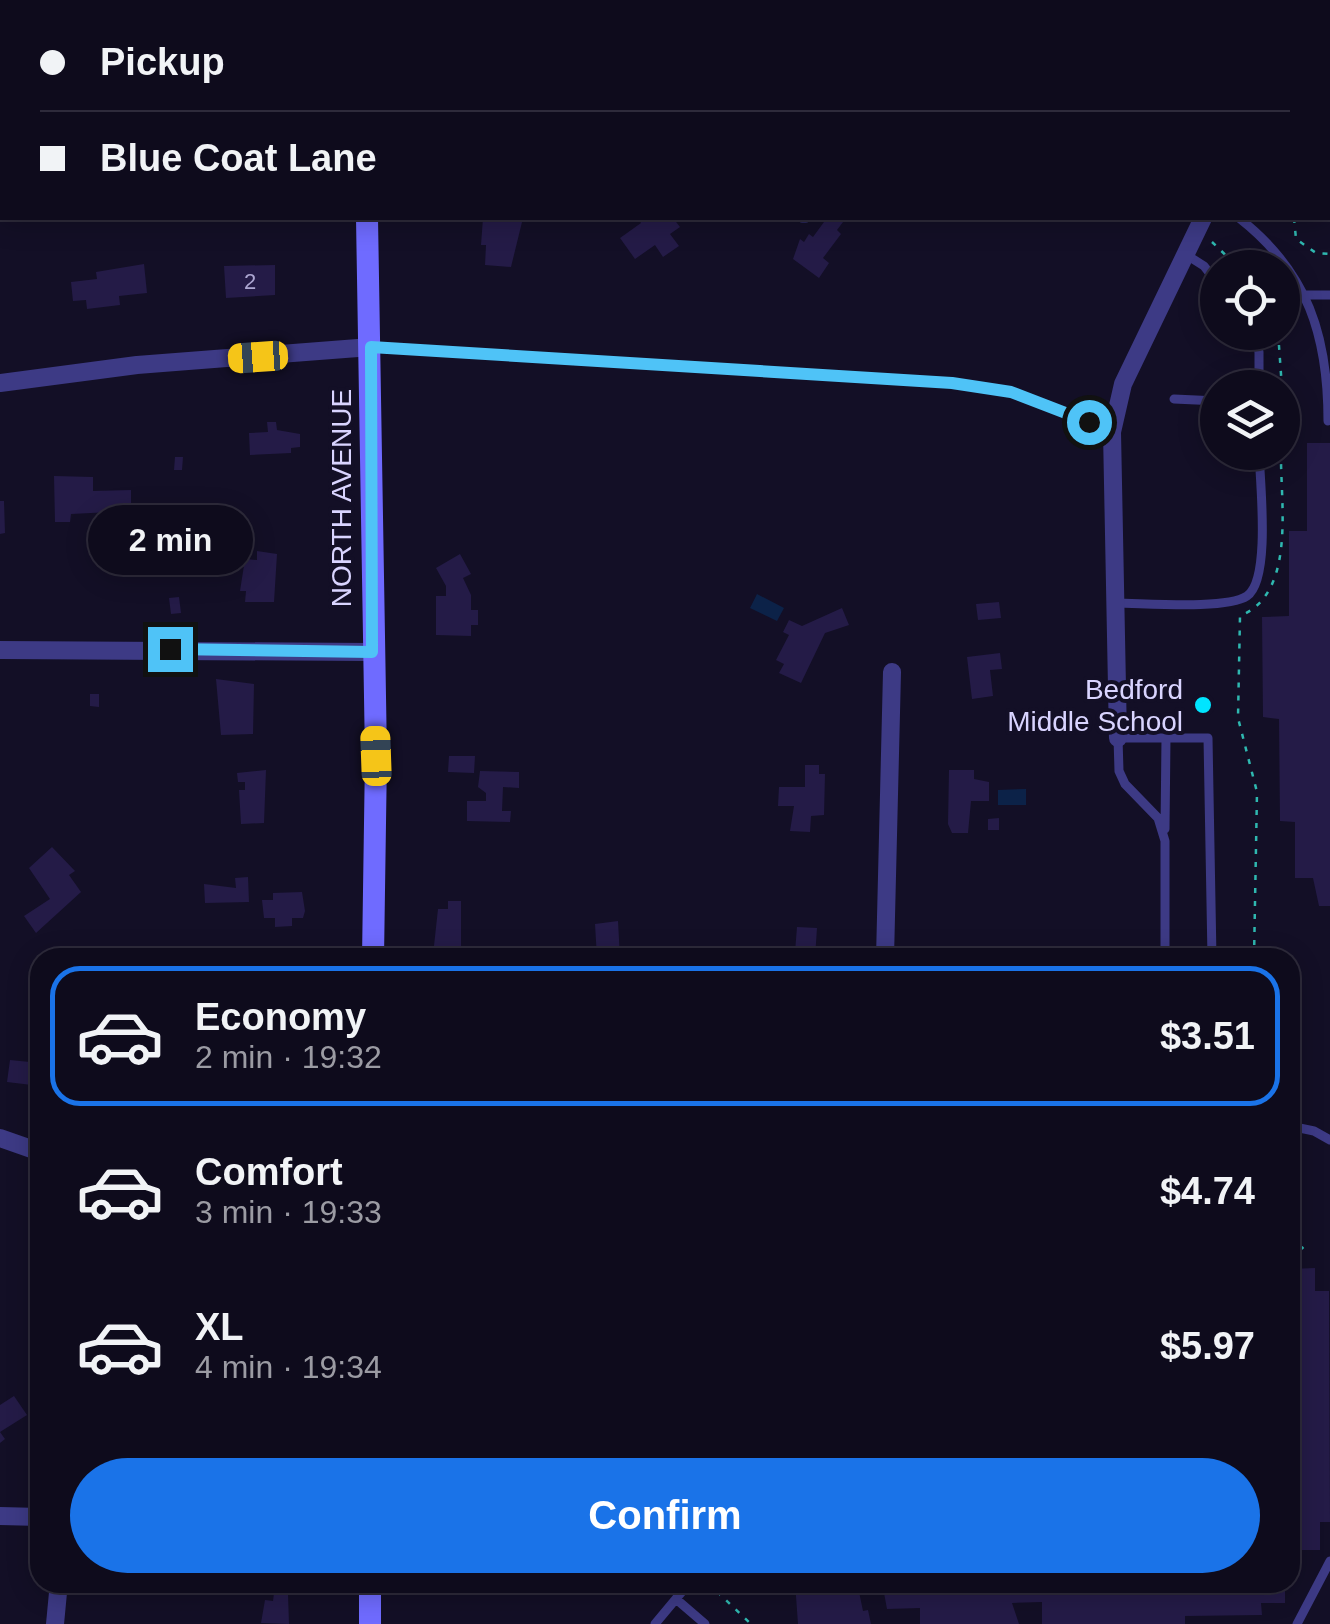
<!DOCTYPE html>
<html lang="en">
<head>
<meta charset="utf-8">
<style>
	body { margin:0; font-family:Arial,sans-serif; background:#171425; color:#f1f3f6; height:100vh; display:flex; flex-direction:column; font-size:38px; white-space:nowrap }
	* { box-sizing:border-box; margin:0 }
	p { font-size:32px; color:#9b9ba3 }
	.icon { flex:none; width:55px; height:55px; fill:none; stroke:currentColor; stroke-width:2; stroke-linecap:round; stroke-linejoin:round }
	.map { position:relative; flex:1; overflow:hidden }
	.side { position:absolute; left:30px; top:948px; width:1270px; height:645px; display:flex; flex-direction:column; background:#0e0b1c; border-radius:30px; box-shadow:0 5px 25px #0003,0 0 0 2px #2e2b3b }
	.side>* { flex:none }
	.guide { position:absolute; left:0px; top:0px; width:1330px; height:220px; box-shadow:0 5px 25px #0003,0 0 0 2px #2e2b3b; display:grid; align-content:center; height:220px; padding:0 40px; background:#0e0b1c }
	.fabs { position:absolute; left:1200px; top:250px; display:grid; gap:20px }
	.fabs a { display:grid; place-items:center; width:100px; height:100px; border-radius:50%; background:#0e0b1c; box-shadow:0 5px 25px #0003,0 0 0 2px #2e2b3b; font-size:50px }
	.end { position:absolute; width:45px; height:45px; margin:-22px; border:12px solid #4fc3f7; background:#111; box-shadow:0 0 0 5px #111 }
	.from { border-radius:50% }
	.bubble { position:absolute; height:70px; border-radius:35px; background:#0e0b1c; box-shadow:0 5px 25px #0003,0 0 0 2px #2e2b3b; font-size:32px; font-weight:700; line-height:70px; text-align:center }
	.car { position:absolute; width:30px; height:60px; margin:-30px -15px; border-radius:12px; box-shadow:0 0 8px 2px #0007; background:linear-gradient(#f5c518 24%,#345 0 40%,#f5c518 0 76%,#345 0 86%,#f5c518 0) }
	.guide b { display:flex; align-items:center; gap:35px; height:95px; font-size:38px }
	.guide b+b { border-top:2px solid #2e2b3b }
	.guide i { width:25px; height:25px; background:#f1f3f6 }
	ul { padding:18px 0 0; list-style:none }
	li { display:flex; align-items:center; gap:30px; height:140px; margin:0 20px 15px; padding:0 20px; border:5px solid transparent; border-radius:30px }
	li div { flex:1 }
	li b { display:block; font-size:38px }
	li em { font-style:normal; font-weight:700 }
	li.active { border-color:#1a73e8 }
	li>.icon { width:90px; height:90px; stroke-width:1.5 }
	.action { display:flex; gap:20px; margin-top:auto; padding:20px 40px }
	.action a { flex:1; height:115px; border-radius:60px; background:#1a73e8; color:#fff; font-size:40px; font-weight:700; line-height:115px; text-align:center }
	.map>svg:first-child { display:block }
	.green { fill:#12302f }
	.water { fill:#0c2248 }
	.lines { fill:none; stroke-linecap:round; stroke-linejoin:round }
	.stream { stroke:#0c2248; stroke-width:5 }
	.building { fill:#241b47 }
	.path { stroke:#2fb8b0; stroke-width:2.5; stroke-dasharray:5 8; stroke-linecap:butt }
	.lane { stroke:#3d3a85; stroke-width:9 }
	.street { stroke:#3d3a85; stroke-width:18 }
	.secondary { stroke:#6f6bff; stroke-width:22 }
	.route { stroke:#4fc3f7; stroke-width:12 }
	.poi-dot { fill:#00e5ff; stroke:#130f26; stroke-width:4 }
	.labels { text-anchor:middle; dominant-baseline:central; stroke-width:8; stroke-linejoin:round; paint-order:stroke }
	.number-label { font-size:22px; fill:#aca6d1 }
	.street-label { font-size:28px; fill:#d9d4ff; stroke:#130f26 }
	.poi-label { font-size:28px; fill:#d9d4ff; stroke:#130f26; text-anchor:end }
</style>
</head>
<body>
<div class="map">
<svg width="1330" height="1624" viewBox="0 0 1330 1624">
	<rect width="100%" height="100%" fill="#130f26"/>
	<path class="green" d="M1060,0H1302L1060,2Z"/>
	<path class="water" d="M757,594L784,608L777,621L750,608Z
		M1026,789V805H998V790Z"/>
	<g class="lines">
		<path class="stream" d="M336,2L338,0
			M0,121L2,120"/>
	</g>
	<path class="building" d="M483,218H523L511,267L485,265L486,245H481Z
		M638,218H673L680,227L670,234L679,246L663,257L655,245L635,259L620,238L641,223Z
		M818,218H846L837,230L841,234L823,258L829,263L819,278L793,259L800,239L804,242L809,234L813,237L824,222Z
		M144,264L147,293L119,296L120,305L87,309L86,300L73,301L71,282L97,279L96,272Z
		M275,265V295L226,298L224,266Z
		M267,422H276L277,430L300,434V447L291,448V453L250,455L249,433L268,432Z
		M1307,443H1330V906H1319L1313,878H1295V822L1280,821L1279,719L1263,717L1262,617L1289,616V531H1307Z
		M175,457H183L182,470H174Z
		M54,476L93,477V491L131,490V511L71,514L70,522H55Z
		M0,501H4L5,533L0,534Z
		M257,551L277,554L274,602H245L246,591H240L245,559L257,560Z
		M460,554L471,574L463,578L471,595V610H478V625H471V636L436,635V596H446V586L436,568Z
		M179,597L181,613L171,614L169,598Z
		M999,602L1001,618L978,620L976,604Z
		M842,608L849,625L825,633L801,683L779,673L784,664L776,660L789,635L783,632L789,620L802,626Z
		M1000,653L1002,669L990,670L993,696L972,699L967,657Z
		M216,679L254,684L253,734L221,735Z
		M90,694H99V707L90,706Z
		M449,756H475L474,773L448,772Z
		M805,765H819V774H825L824,815L811,816L810,832L790,831L794,806H778L779,787H805Z
		M266,770L264,823L241,824L239,790H245V782H238L237,773Z
		M949,770H974V779L989,782V801H971L968,833H952L948,824Z
		M480,771L519,772V788L503,787L502,811H511L510,822L467,821V801H486V793L478,787Z
		M999,818V830H988V819Z
		M52,847L75,871L69,875L81,892L36,933L24,916L50,899L29,868Z
		M248,877L249,902L205,903L204,884L236,888L235,878Z
		M302,892L305,911L303,918H292V926L275,927V918H264L262,900H273V893Z
		M448,901H461V955H433L438,909H448Z
		M618,921L620,958H597L595,924Z
		M797,927L817,928L815,958H783L784,952H795Z
		M948,946L969,947V958H948Z
		M10,1060L40,1063V1086L7,1082Z
		M1315,1268V1291H1329L1330,1522H1320V1550H1290V1269Z
		M14,1396L27,1415L0,1432L5,1439L0,1443V1405Z
		M266,1582H294L293,1595L288,1594L289,1624L261,1623L265,1600L273,1601L274,1593L266,1592Z
		M795,1582H857L863,1611L868,1610L871,1624H798Z
		M882,1582H1285V1603H1261L1262,1615L1185,1616V1624H1042V1602L1012,1603L1019,1624H920V1608L887,1609Z"/>
	<g class="lines">
		<path class="path" d="M1290,2V0
			M1294,218L1296,239L1316,253L1330,254
			M1212,242L1239,268
			M1278,332L1282,388
			M1254,958L1257,792L1238,718L1240,616C1297,593 1280,502 1281,452
			M1290,1259L1309,1242
			M714,1582L711,1586L751,1624"/>
		<path class="lane" d="M802,218H806
			M1239,218C1308,272 1328,336 1328,421
			M1185,254L1204,266L1218,284
			M1302,295H1330
			M1253,332L1259,352V388
			M371,347L952,383L1011,392L1112,432
			M1174,399L1218,401
			M1116,603C1144,603 1226,610 1247,596C1271,580 1260,482 1259,452
			M1165,829L1166,738
			M1165,958V841L1158,818L1125,784L1119,771L1118,738H1208L1212,958
			M1290,1126L1314,1131L1330,1140
			M676,1599L705,1624
			M655,1624L690,1582
			M1297,1624L1330,1561"/>
		<path class="street" d="M1250,0L1251,2
			M0,383L137,365L371,347
			M0,650L372,652
			M1118,738L1112,432L1123,384L1203,218
			M885,958L892,672
			M0,1138L40,1152
			M0,1516L40,1517
			M55,1624L59,1582"/>
		<path class="secondary" d="M365,2V0
			M367,218L376,756L373,958
			M370,1582V1624"/>
	</g>
	<g class="lines">
		<path class="route" d="M170,649L372,652L371,347L952,383L1011,392L1089,422"/>
	</g>
	<circle class="poi-dot" cx="1203" cy="705" r="10"/>
	<g class="labels">
		<g class="number-label">
			<text x="250" y="281">2</text>
		</g>
		<g class="street-label">
			<text transform="translate(341 498) rotate(-90)">NORTH AVENUE</text>
		</g>
		<g class="poi-label">
			<text x="1183" y="689">Bedford<tspan x="1183" dy="32">Middle School</tspan></text>
		</g>
	</g>
</svg>
<div class="fabs">
<a><svg class="icon" aria-label="locate" viewBox="0 0 24 24"><circle cx="12" cy="12" r="6"/><path d="M12 2v4M12 18v4M2 12h4M18 12h4"/></svg></a>
<a><svg class="icon" aria-label="layers" viewBox="0 0 24 24"><path d="M12 4l9 5-9 5-9-5zM3 14l9 5 9-5"/></svg></a>
</div>
<i class="end from" style="left:1089px;top:422px"></i>
<i class="end" style="left:170px;top:649px"></i>
<div class="bubble" style="left:88px;top:505px;width:165px">2 min</div>
<i class="car" style="left:258px;top:357px;rotate:266deg"></i>
<i class="car" style="left:376px;top:756px;rotate:358deg"></i>
<div class="guide">
<b><i class="from"></i>Pickup</b>
<b><i></i>Blue Coat Lane</b>
</div>
<section class="side">
<ul>
<li class="active"><svg class="icon" aria-label="car" viewBox="0 0 24 24"><path d="M5 17H2v-5l4-1 3-4h7l3 4 3 1v5h-3M9 17h6M6 11h13"/><circle cx="7" cy="17" r="2"/><circle cx="17" cy="17" r="2"/></svg><div><b>Economy</b><p>2 min · 19:32</p></div><em>$3.51</em></li>
<li><svg class="icon" aria-label="car" viewBox="0 0 24 24"><path d="M5 17H2v-5l4-1 3-4h7l3 4 3 1v5h-3M9 17h6M6 11h13"/><circle cx="7" cy="17" r="2"/><circle cx="17" cy="17" r="2"/></svg><div><b>Comfort</b><p>3 min · 19:33</p></div><em>$4.74</em></li>
<li><svg class="icon" aria-label="car" viewBox="0 0 24 24"><path d="M5 17H2v-5l4-1 3-4h7l3 4 3 1v5h-3M9 17h6M6 11h13"/><circle cx="7" cy="17" r="2"/><circle cx="17" cy="17" r="2"/></svg><div><b>XL</b><p>4 min · 19:34</p></div><em>$5.97</em></li>
</ul>
<div class="action"><a>Confirm</a></div>
</section>
</div>
</body>
</html>
